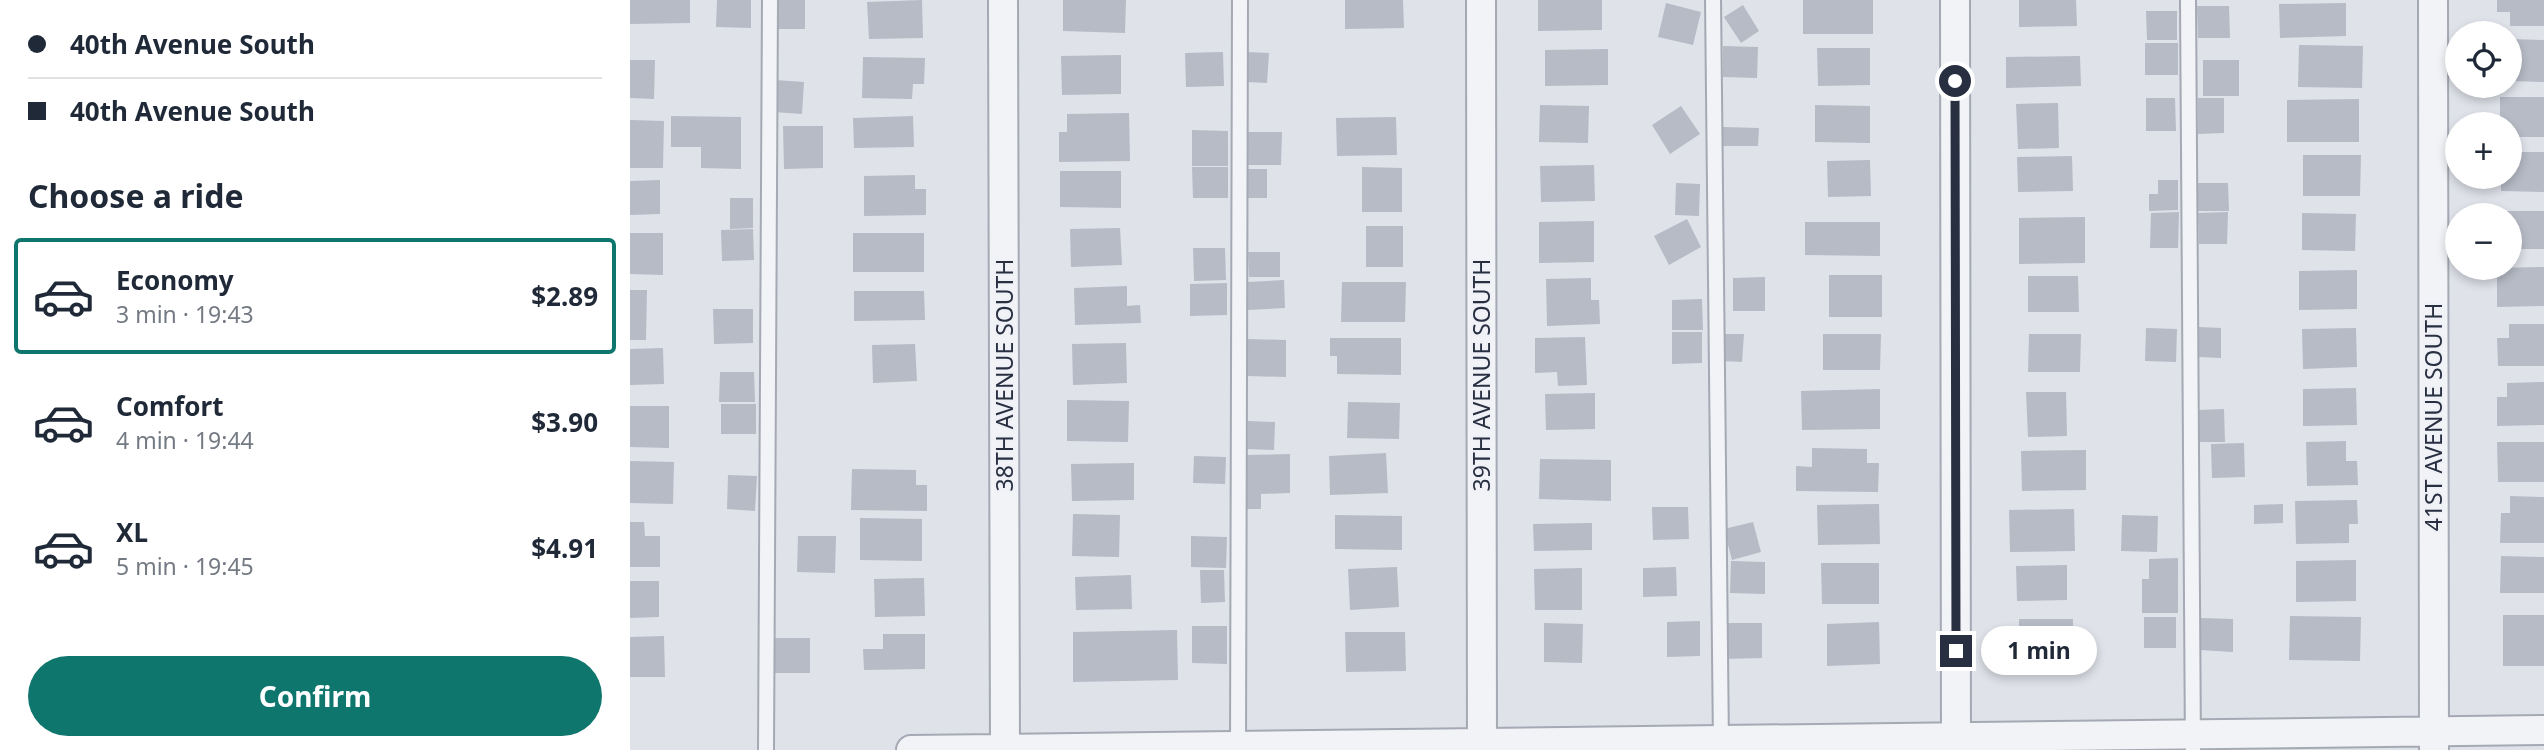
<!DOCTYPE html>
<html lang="en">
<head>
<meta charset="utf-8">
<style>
	body { margin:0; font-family:"Noto Sans",sans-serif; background:#f2f2f3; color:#1f2937; height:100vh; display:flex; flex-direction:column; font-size:26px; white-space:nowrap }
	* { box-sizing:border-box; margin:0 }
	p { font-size:23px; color:#747a83 }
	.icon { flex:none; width:38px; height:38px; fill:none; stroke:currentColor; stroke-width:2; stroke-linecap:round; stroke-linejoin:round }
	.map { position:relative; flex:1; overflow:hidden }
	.sheet { display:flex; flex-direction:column; background:#fff; width:630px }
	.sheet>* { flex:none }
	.top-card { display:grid; align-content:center; height:154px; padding:0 28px; background:#fff }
	.tools { position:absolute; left:1815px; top:21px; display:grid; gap:14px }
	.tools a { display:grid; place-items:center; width:77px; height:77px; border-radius:50%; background:#fff; box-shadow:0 4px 10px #0003; font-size:35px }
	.end { position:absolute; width:32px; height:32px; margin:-16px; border:9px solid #272f41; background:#fff; box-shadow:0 0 0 4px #fff }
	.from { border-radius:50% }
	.bubble { position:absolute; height:49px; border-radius:24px; background:#fff; box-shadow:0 4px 10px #0003; font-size:23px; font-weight:700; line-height:49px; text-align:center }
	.top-card b { display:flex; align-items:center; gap:24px; height:66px; font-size:26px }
	.top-card b+b { border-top:2px solid #e0e1e3 }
	.top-card i { width:18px; height:18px; background:#1f2937 }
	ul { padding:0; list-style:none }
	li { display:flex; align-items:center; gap:21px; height:116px; margin:0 14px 10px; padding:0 14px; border:4px solid transparent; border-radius:7px }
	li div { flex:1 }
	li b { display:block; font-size:26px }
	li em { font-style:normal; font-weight:700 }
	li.on { border-color:#0f766e }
	li>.icon { width:63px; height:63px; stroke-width:1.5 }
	h2 { padding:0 28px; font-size:32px; line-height:84px }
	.cta { display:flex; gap:14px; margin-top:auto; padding:14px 28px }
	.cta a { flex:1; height:80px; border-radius:42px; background:#0f766e; color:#fff; font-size:28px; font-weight:700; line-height:80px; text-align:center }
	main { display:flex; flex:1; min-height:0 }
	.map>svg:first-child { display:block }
	.building { fill:#b6bbc6 }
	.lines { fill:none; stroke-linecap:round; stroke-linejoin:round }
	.lane-casing { stroke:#a4a9b3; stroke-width:18 }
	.street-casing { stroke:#a4a9b3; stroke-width:32 }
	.lane { stroke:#f2f3f7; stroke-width:14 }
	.street { stroke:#f2f3f7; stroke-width:28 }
	.route { stroke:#272f41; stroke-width:9 }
	.labels { text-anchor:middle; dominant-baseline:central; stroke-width:5; stroke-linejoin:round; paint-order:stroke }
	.street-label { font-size:23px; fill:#272f41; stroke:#eff1f6 }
</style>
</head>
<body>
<main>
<section class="sheet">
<div class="top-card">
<b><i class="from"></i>40th Avenue South</b>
<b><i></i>40th Avenue South</b>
</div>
<h2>Choose a ride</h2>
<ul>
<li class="on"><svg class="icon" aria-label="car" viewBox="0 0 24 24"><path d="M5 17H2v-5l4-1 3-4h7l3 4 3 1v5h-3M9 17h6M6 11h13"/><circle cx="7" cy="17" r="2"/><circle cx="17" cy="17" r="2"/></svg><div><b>Economy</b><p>3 min · 19:43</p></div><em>$2.89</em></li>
<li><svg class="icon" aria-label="car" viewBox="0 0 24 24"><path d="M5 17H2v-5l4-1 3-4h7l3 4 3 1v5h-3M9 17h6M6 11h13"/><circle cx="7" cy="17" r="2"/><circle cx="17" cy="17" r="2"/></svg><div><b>Comfort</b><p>4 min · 19:44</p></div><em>$3.90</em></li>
<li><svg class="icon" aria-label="car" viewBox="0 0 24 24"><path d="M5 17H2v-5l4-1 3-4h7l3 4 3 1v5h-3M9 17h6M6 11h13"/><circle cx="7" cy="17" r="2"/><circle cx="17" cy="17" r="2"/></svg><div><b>XL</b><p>5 min · 19:45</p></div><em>$4.91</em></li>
</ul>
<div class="cta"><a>Confirm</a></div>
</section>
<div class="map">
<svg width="1914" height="750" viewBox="0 0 1914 750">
	<rect width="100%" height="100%" fill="#dfe2e9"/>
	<path class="building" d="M0,0H60V23L0,24Z
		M87,0H121V28L86,27Z
		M144,0H175V29H144Z
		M292,0L293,38L239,39L237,2Z
		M433,0H496L495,33L433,31Z
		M715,0H773L774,28L715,29Z
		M908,0H972V30L908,31Z
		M1173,0H1243V34H1173Z
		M1389,0H1446L1447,26L1389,27Z
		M1867,0H1914V26H1880V12H1867Z
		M1036,3L1071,12L1063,45L1028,37Z
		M1716,3V36L1650,38L1649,4Z
		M1113,5L1129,31L1111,43L1094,17Z
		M1567,6H1599L1600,38H1568Z
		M1516,11H1547V40H1517Z
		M1880,39L1914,40V82L1880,81Z
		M1515,43H1548V75H1515Z
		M1669,45L1733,46L1732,88L1668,87Z
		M1093,46L1128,47L1127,78L1093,77Z
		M1187,48H1240V85L1188,86Z
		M978,49V85L915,86V50Z
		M593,52L594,86L556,87L555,53Z
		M618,52L639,53L637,83L616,82Z
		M491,55V94L432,95L431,56Z
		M1450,56L1451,86L1376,88V57Z
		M233,57L295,58L294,84H283L282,99L232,98Z
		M0,60H25L24,99L0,98Z
		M1573,60H1609V96H1573Z
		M145,80L174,82L172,114L143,112Z
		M1870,97H1914V137H1880V124H1870Z
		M1516,98H1545L1546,131H1516Z
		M1568,98H1594V133L1568,134Z
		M1729,99V142H1657V100Z
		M1428,103L1429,148L1388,149L1386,104Z
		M910,105L959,106L958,143L909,142Z
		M1185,105L1240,106V143L1185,142Z
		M1051,106L1070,134L1040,154L1022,125Z
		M499,113L500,161L429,162V132H437V114Z
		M41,116L111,117V169L71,168V147H41Z
		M283,116L284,147L224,148L223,118Z
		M766,117L767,155L707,156L706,118Z
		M0,120L34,121L33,168H0Z
		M153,126H193V168L154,169Z
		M1093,127L1129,128L1128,146H1092Z
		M562,130L598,131V166H562Z
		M617,132H652L651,165H617Z
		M1880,152H1914V192L1871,191V177H1880Z
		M1673,155H1731L1730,196H1673Z
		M1442,156L1443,191L1388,192L1387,157Z
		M1240,160L1241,196L1198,197L1197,161Z
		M964,165L965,201L911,202L910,166Z
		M562,167H598V198H563Z
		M732,167L772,168V212H732Z
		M618,169H637V198H618Z
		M430,171H491V208L430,207Z
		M285,175V189H296V215L234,216V176Z
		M30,180V214L0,215V181Z
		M1528,180H1548V210L1519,211V194H1528Z
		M1046,183L1070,184L1069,216L1045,215Z
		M1568,183H1598L1599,211H1568Z
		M100,198H123V228L100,229Z
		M1869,211H1914V249H1880V215H1869Z
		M1549,212L1548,248H1520L1521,213Z
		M1598,212L1597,244H1569L1568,213Z
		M1672,213L1726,214L1725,251L1672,250Z
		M1455,217V263L1389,264V218Z
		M1057,219L1071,247L1039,265L1024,236Z
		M964,221V262L909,263V222Z
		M1175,222H1250V256L1175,255Z
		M736,226H773V267H736Z
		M490,228L492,265L441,267L440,229Z
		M123,229L124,260L92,261L91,230Z
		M0,233H33V275L0,274Z
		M223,233H294V272H223Z
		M563,248H595L596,280L564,281Z
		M618,252H650V277H619Z
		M1914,267V306L1867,307V268Z
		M1727,270V309L1669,310V271Z
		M1199,275H1252V317H1199Z
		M1398,276H1448L1449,312H1398Z
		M1135,277V311H1103V278Z
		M961,278V300H969L970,324L917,326L916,279Z
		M654,280L655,308L618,310L617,282Z
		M712,282H776L775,322H711Z
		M597,283V315L560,316V284Z
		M497,286V306L510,305L511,323L445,325L444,288Z
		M0,290H17L16,340H0Z
		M224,291H294L295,320L224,321Z
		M1072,299L1073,330H1042V300Z
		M83,309H123V343L84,344Z
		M1879,324H1914V366H1868L1867,338H1879Z
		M1569,327L1591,328V358L1569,357Z
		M1516,328L1547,329L1546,362L1515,361Z
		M1726,328L1727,367L1673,369L1672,329Z
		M1042,332H1072V363L1042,364Z
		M1093,334H1114L1112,362L1092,361Z
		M1193,334H1251L1250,370H1193Z
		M1399,334H1451L1450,372H1398Z
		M955,337L957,385L928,386L927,372L905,373V338Z
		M700,338H771V375L707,374V356H700Z
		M618,339L656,340V377L617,376Z
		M496,343L497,383L443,385L442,344Z
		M285,344L287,381L243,383L242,345Z
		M33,348L34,384L0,385V349Z
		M90,372H124L125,402H89Z
		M1914,382V425L1867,426V397H1877V383Z
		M1726,388L1727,425L1673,426V389Z
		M1250,389V429L1172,430L1171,391Z
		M1396,392H1436L1437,436L1398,437Z
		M965,393V429L916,430L915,394Z
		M437,400L499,401L498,442L437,441Z
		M718,402L770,403L769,439L717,438Z
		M91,404H126V434H91Z
		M0,406H39V448L0,447Z
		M1594,409L1595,442H1568V410Z
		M618,421L645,422L644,450L617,449Z
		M1716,441V461H1727L1728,485L1677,486L1676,442Z
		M1867,442H1914V482H1868Z
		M1614,443L1615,477L1582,478L1581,444Z
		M1182,448L1237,449V463H1249L1248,492L1166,491V466L1182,467Z
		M1456,450V490L1392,491L1391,451Z
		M756,453L758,493L700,495L699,456Z
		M660,454V493L631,494V509H616L615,455Z
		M564,456L596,457L595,484L563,483Z
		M910,459L981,460V501L909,499Z
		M0,461L44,462L43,504L0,503Z
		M504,463V500L442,501L441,464Z
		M222,469L286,470V485H297V511L221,510Z
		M98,475L127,476L125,511L97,509Z
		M1880,496L1914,497V543H1870L1871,513H1880Z
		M1727,500L1728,524H1719V543L1666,544L1665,501Z
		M1249,504L1250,544L1188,545L1187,505Z
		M1653,504V523L1624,524V505Z
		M1022,507H1058L1059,539L1023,540Z
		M1444,509L1445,551L1380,552L1379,510Z
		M443,514L490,515L489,557L442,556Z
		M705,515L772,516V550L705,549Z
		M1492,515L1528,516L1527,552L1491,551Z
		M230,518L292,519V561L230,560Z
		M0,522H14L15,536H30V567H0Z
		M1123,522L1131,552L1102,560L1094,529Z
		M962,523V550L904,551L903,524Z
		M168,536H206L205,573L167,572Z
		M561,536L597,537L596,568L561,567Z
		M1871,556L1914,557V593H1870Z
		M1548,558V613H1512V579H1519V559Z
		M1726,560V601L1666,602V561Z
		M1101,561L1135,562V594L1100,593Z
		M1191,563H1249V604H1192Z
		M1437,565V600L1387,601L1386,566Z
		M767,567L769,607L720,610L718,569Z
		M1046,567L1047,596L1013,597V568Z
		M952,568V610H905L904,569Z
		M570,570H594L595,602L571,603Z
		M501,575L502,609L446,610L445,577Z
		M294,578L295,616L245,617L244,579Z
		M0,581H29V617L0,618Z
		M1873,615H1914V666H1873Z
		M1660,616L1731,617L1730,661L1659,660Z
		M1514,617H1546V648H1514Z
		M1571,618L1603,619V652L1570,650Z
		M1389,619H1443V662H1389Z
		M1070,621V656L1037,657V622Z
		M1249,622L1250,664L1197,666V624Z
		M914,623L953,624L952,663L914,662Z
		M1093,623H1132V658L1094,659Z
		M562,626H597V664L562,663Z
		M547,630L548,680L443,682V632Z
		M715,632H775L776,671L716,672Z
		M253,634H295V669L234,670L233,649H253Z
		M34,636L35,677H0V637Z
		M144,638H180V673H144Z"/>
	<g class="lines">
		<g class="lane-casing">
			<path id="lane" d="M1083,0L1091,745
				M1558,0L1563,750
				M608,749L610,0
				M136,750L140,0"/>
		</g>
		<g class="street-casing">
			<path id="street" d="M373,0L375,750
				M851,0L852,750
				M1325,0L1326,750
				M1803,0L1804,750
				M281,750L1914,730"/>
		</g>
		<use href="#lane" class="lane"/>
		<use href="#street" class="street"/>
	</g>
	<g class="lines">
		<path class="route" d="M1325,81L1326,651"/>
	</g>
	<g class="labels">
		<g class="street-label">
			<text transform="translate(374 375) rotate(-90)">38TH AVENUE SOUTH</text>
			<text transform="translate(851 375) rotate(-90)">39TH AVENUE SOUTH</text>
			<text transform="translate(1803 417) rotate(-90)">41ST AVENUE SOUTH</text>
		</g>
	</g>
</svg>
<div class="tools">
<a><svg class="icon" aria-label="locate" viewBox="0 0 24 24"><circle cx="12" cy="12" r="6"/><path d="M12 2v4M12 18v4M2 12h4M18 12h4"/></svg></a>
<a>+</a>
<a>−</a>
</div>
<i class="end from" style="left:1325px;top:81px"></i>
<i class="end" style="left:1326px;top:651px"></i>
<div class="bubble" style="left:1351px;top:626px;width:116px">1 min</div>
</div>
</main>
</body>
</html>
